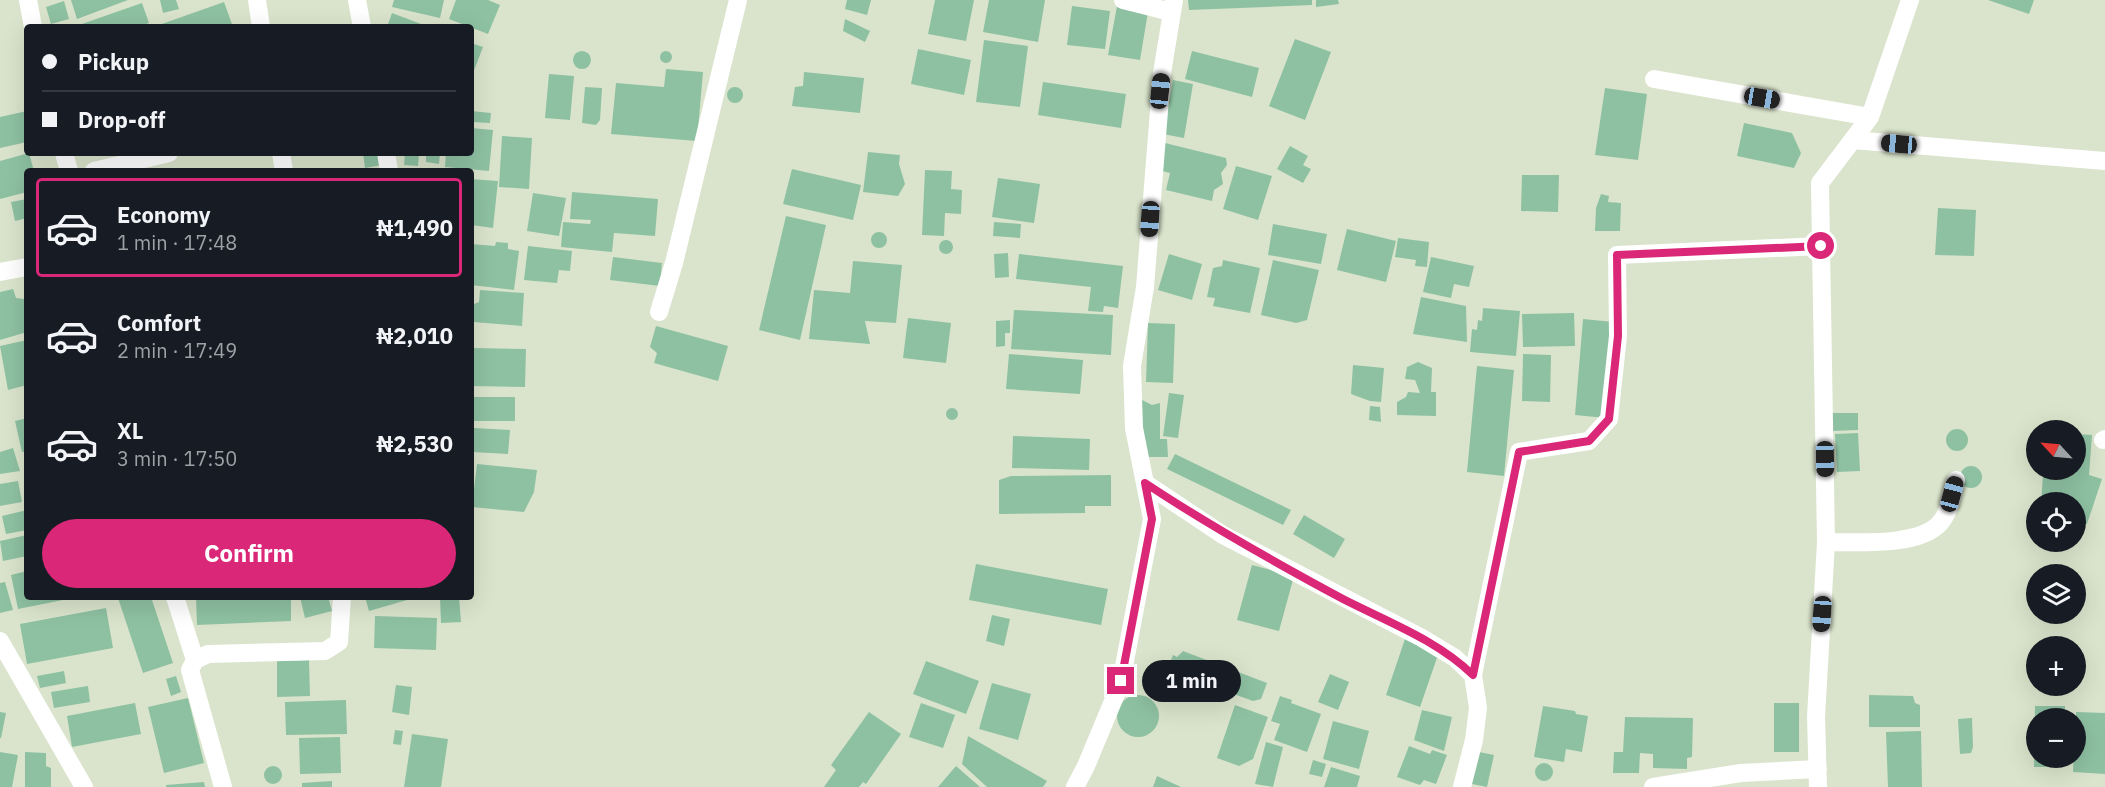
<!DOCTYPE html>
<html lang="en">
<head>
<meta charset="utf-8">
<style>
	body { margin:0; font-family:"IBM Plex Sans",sans-serif; background:#242831; color:#f1f3f6; height:100vh; display:flex; flex-direction:column; font-size:22px; white-space:nowrap }
	* { box-sizing:border-box; margin:0 }
	p { font-size:20px; color:#9ea1a6 }
	.icon { flex:none; width:33px; height:33px; fill:none; stroke:currentColor; stroke-width:2; stroke-linecap:round; stroke-linejoin:round }
	.map { position:relative; flex:1; overflow:hidden }
	.sheet { position:absolute; left:24px; top:168px; width:450px; height:432px; display:flex; flex-direction:column; background:#171b24; border-radius:6px; box-shadow:0 6px 24px #0002 }
	.sheet>* { flex:none }
	.guide { position:absolute; left:24px; top:24px; width:450px; height:132px; border-radius:6px; box-shadow:0 6px 24px #0002; display:grid; align-content:center; height:132px; padding:0 18px; background:#171b24 }
	.needle { width:39px; rotate:296deg }
	.fabs { position:absolute; left:2026px; top:420px; display:grid; gap:12px }
	.fabs a { display:grid; place-items:center; width:60px; height:60px; border-radius:50%; background:#171b24; box-shadow:0 6px 24px #0002; font-size:30px }
	.end { position:absolute; width:27px; height:27px; margin:-14px; border:8px solid #db2777; background:#fff; box-shadow:0 0 0 3px #fff }
	.from { border-radius:50% }
	.bubble { position:absolute; height:42px; border-radius:21px; background:#171b24; box-shadow:0 6px 24px #0002; font-size:20px; font-weight:700; line-height:42px; text-align:center }
	.car { position:absolute; width:18px; height:36px; margin:-18px -9px; border-radius:8px; box-shadow:0 0 4px 2px #0007; background:linear-gradient(#222 24%,#8ab4d8 0 40%,#222 0 76%,#8ab4d8 0 86%,#222 0) }
	.guide b { display:flex; align-items:center; gap:21px; height:57px; font-size:22px }
	.guide b+b { border-top:2px solid #363941 }
	.guide i { width:15px; height:15px; background:#f1f3f6 }
	ul { padding:10px 0 0; list-style:none }
	li { display:flex; align-items:center; gap:18px; height:99px; margin:0 12px 9px; padding:0 6px; border:3px solid transparent; border-radius:6px }
	li div { flex:1 }
	li b { display:block; font-size:22px }
	li em { font-style:normal; font-weight:700 }
	li.on { border-color:#db2777 }
	li>.icon { width:54px; height:54px; stroke-width:1.5 }
	.primary-button { display:flex; gap:12px; margin-top:auto; padding:12px 18px }
	.primary-button a { flex:1; height:69px; border-radius:36px; background:#db2777; color:#fff; font-size:24px; font-weight:700; line-height:69px; text-align:center }
	.map>svg:first-child { display:block }
	.building { fill:#8ec1a2 }
	.lines { fill:none; stroke-linecap:round; stroke-linejoin:round }
	.minor { stroke:#fff; stroke-width:18 }
	.route { stroke:#db2777; stroke-width:8 }
</style>
</head>
<body>
<div class="map">
<svg width="2105" height="787" viewBox="0 0 2105 787">
	<rect width="100%" height="100%" fill="#dae4cc"/>
	<path class="building" d="M71,0H128L77,19Z
		M160,0H176L179,9L163,13Z
		M394,0H444L440,18L392,7Z
		M456,0H488L500,5L488,34L449,19Z
		M847,0H871L867,15L845,9Z
		M935,0H974L966,41L928,34Z
		M989,0H1045L1038,42L983,32Z
		M1188,0H1312V5L1189,10Z
		M1316,0H1338L1339,4L1316,7Z
		M1988,0H2034L2029,14Z
		M64,1L69,19L51,24L46,7Z
		M224,2L233,27H159V25Z
		M142,3L149,23L138,27H80L79,25Z
		M1072,6L1110,11L1105,49L1067,45Z
		M1117,6L1148,12L1140,60L1108,55Z
		M392,13L429,27H387Z
		M845,19L870,31L865,42L843,31Z
		M1295,39L1331,52L1305,120L1269,106Z
		M984,40L1028,46L1020,107L976,102Z
		M471,43L483,47L473,73L471,72Z
		M918,49L971,60L964,95L911,84Z
		M1192,51L1259,68L1252,97L1185,79Z
		M660 57a6 6 0 1 1 12 0a6 6 0 1 1-12 0Z
		M573 60a9 9 0 1 1 18 0a9 9 0 1 1-18 0Z
		M666,69L703,72L697,141L611,134L616,83L664,87Z
		M804,72L864,78L860,113L792,106L795,87L803,86Z
		M549,74L574,76L570,120L545,118Z
		M1173,80L1193,84L1184,138L1163,134Z
		M1043,82L1126,94L1121,128L1038,115Z
		M727 95a8 8 0 1 1 16 0a8 8 0 1 1-16 0Z
		M585,87L602,88L600,120L596,125L582,123Z
		M1605,88L1647,94L1638,160L1595,155Z
		M27,111V142L0,148V117Z
		M471,111L491,113L490,123L471,122Z
		M1744,123L1792,133L1801,153L1794,168L1737,156Z
		M471,128L493,130L489,171L445,167L446,153H471Z
		M502,136L532,138L529,189L499,187Z
		M1165,143L1226,158L1227,165L1221,173L1223,184L1214,190L1212,201L1166,190L1170,173L1158,170Z
		M1290,146L1308,156L1303,165L1311,169L1303,183L1277,169Z
		M868,152L900,155L899,164L905,184L898,196L863,192Z
		M29,153L34,171H27V192L0,199V161Z
		M363,153H379L382,165L365,168Z
		M405,153L419,154L418,166L404,165Z
		M426,153H440L439,164L426,162Z
		M1236,166L1272,176L1258,220L1223,209Z
		M792,169L861,185L853,220L783,204Z
		M925,170L952,171L951,189L962,190L961,214L945,213L944,236L922,235Z
		M1522,175H1559L1558,212L1521,211Z
		M998,178L1040,184L1034,223L992,217Z
		M471,179L498,181L493,228L471,225Z
		M572,192L658,199L655,236L614,233L612,252L561,247L563,222L590,224L591,220L570,219Z
		M533,193L566,198L559,236L527,231Z
		M1601,194L1609,196L1608,202L1621,203L1620,231H1595L1596,208Z
		M27,199V218L15,221L11,202Z
		M1938,208L1976,210L1974,256L1935,255Z
		M786,216L826,225L800,340L759,330Z
		M994,222L1021,224L1020,238L993,236Z
		M1273,224L1327,234L1321,264L1268,255Z
		M1347,229L1396,241L1386,282L1337,270Z
		M871 240a8 8 0 1 1 16 0a8 8 0 1 1-16 0Z
		M1398,238L1429,242L1427,267L1415,266L1416,260L1395,257Z
		M939 247a7 7 0 1 1 14 0a7 7 0 1 1-14 0Z
		M496,242L508,243V249L519,251L514,290L471,285V244L495,246Z
		M528,246L572,251L570,271L559,270L557,283L524,280Z
		M1008,253L1009,277L995,278L994,254Z
		M1019,254L1123,266L1118,308L1104,306L1103,312L1088,311L1091,287L1016,279Z
		M1169,254L1202,264L1192,300L1158,290Z
		M613,257L662,263L660,286L610,280Z
		M1431,257L1474,266L1469,287L1454,284L1451,298L1423,292Z
		M1223,260L1260,268L1250,313L1213,306L1215,298L1207,297L1213,268L1222,266Z
		M1273,260L1319,270L1307,320L1296,323L1261,315Z
		M853,261L902,265L896,323L865,321L870,344L809,339L814,290L850,293Z
		M13,289L16,298L24,299L27,312V332L0,340V292Z
		M480,290L524,293L522,326L473,322L474,304L479,302Z
		M1421,297L1466,306L1467,342L1413,334Z
		M1483,308L1520,311L1516,356L1470,352L1472,329L1477,330L1478,320L1482,321Z
		M1014,310L1113,315L1111,355L1011,349Z
		M1574,313L1575,346L1523,347L1522,314Z
		M908,318L951,323L946,363L903,358Z
		M1583,319L1614,322L1606,418L1575,415Z
		M1010,320V333H1005V346L996,347V321Z
		M1148,323L1175,324L1173,383L1146,382Z
		M656,326L728,346L718,381L654,363L657,353L650,347Z
		M27,340V385L8,390L0,346Z
		M471,348L526,349L525,387L471,386Z
		M1009,354L1083,360L1080,394L1006,389Z
		M1523,354L1551,355L1550,402L1522,401Z
		M1418,362L1432,368L1431,392H1436V416L1397,415V402L1406,397L1408,392L1420,393L1415,380L1405,379L1407,367Z
		M1353,365L1384,368L1381,402L1370,401L1351,394Z
		M1477,366L1514,370L1504,476L1467,472Z
		M1169,393L1184,395L1178,438L1163,436Z
		M471,397H515V421H471Z
		M1142,400L1152,405L1160,403V439H1167L1168,457H1142Z
		M1370,406L1380,407L1381,422L1369,420Z
		M946 414a6 6 0 1 1 12 0a6 6 0 1 1-12 0Z
		M1832,413H1858V430L1832,431Z
		M27,418V451L22,452L15,421Z
		M474,428L510,430L508,454L472,452Z
		M1946 440a11 11 0 1 1 22 0a11 11 0 1 1-22 0Z
		M1858,433L1860,471L1837,472L1835,434Z
		M2076,434L2092,435L2089,475L2102,479L2087,524H2076V502H2041L2043,475L2056,476V470H2076Z
		M1013,436L1090,439L1089,470L1012,468Z
		M13,448L20,471L0,474V452Z
		M1175,454L1291,510L1283,525L1167,469Z
		M477,464L537,470L534,492L524,512L472,507Z
		M1960 477a11 11 0 1 1 22 0a11 11 0 1 1-22 0Z
		M1111,475V506H1085V513L999,514V480L1011,476Z
		M18,481L22,502L0,506V484Z
		M27,510V530L6,534L2,516Z
		M1304,515L1345,539L1334,558L1293,534Z
		M27,535V556L3,561L0,541Z
		M976,564L1108,589L1101,625L969,600Z
		M1252,565L1294,576L1279,631L1237,620Z
		M27,571V597L73,598L18,609L11,575Z
		M5,582L13,610L0,613V583Z
		M120,597H151L173,663L143,673L118,598Z
		M196,597H291V621L197,625Z
		M300,597H328L332,611L305,618Z
		M365,597H414V598L369,611Z
		M440,597H459L461,622L441,623Z
		M106,608L113,648L27,664L20,624Z
		M992,615L1010,619L1004,646L986,641Z
		M375,616L437,618L436,650L374,648Z
		M1405,639L1439,652L1420,707L1386,695Z
		M1183,651L1267,683L1261,699L1253,701L1167,670L1173,655L1177,657Z
		M309,660L310,696L277,697V661Z
		M926,661L979,681L966,714L913,694Z
		M64,671L66,683L40,688L37,676Z
		M1330,674L1349,682L1338,710L1318,702Z
		M176,676L181,692L171,696L166,679Z
		M992,683L1031,694L1018,740L979,729Z
		M396,685L412,687L409,715L392,712Z
		M88,686L90,702L54,708L51,692Z
		M1869,695L1913,696L1915,703L1920,705V727H1869Z
		M1117 716a21 21 0 1 1 42 0a21 21 0 1 1-42 0Z
		M1280,696L1292,700L1291,703L1321,714L1307,752L1274,740L1280,724L1271,721Z
		M188,698L204,763L164,773L148,707Z
		M346,700L347,734L286,735L285,702Z
		M135,703L141,734L72,747L67,716Z
		M921,703L955,715L943,748L909,737Z
		M1774,703H1799V752H1774Z
		M1235,705L1268,717L1253,759L1239,766L1217,758Z
		M1543,706L1575,711L1576,714L1588,716L1582,752L1566,749L1564,762L1534,757Z
		M2035,706H2065V718H2037V758H2064V767H2034Z
		M1422,710L1452,717L1444,751L1414,740Z
		M0,712L6,713L1,738H0Z
		M869,712L901,734L866,784L863,782L859,787H824L836,770L831,765Z
		M2076,712L2105,713V774L2073,772Z
		M1625,717L1693,718L1692,757L1687,758V769L1653,768V754L1640,753L1639,773H1613L1614,752H1623Z
		M1972,718L1973,747L1971,753L1960,754L1958,719Z
		M1333,721L1369,731L1359,769L1323,759Z
		M395,730L403,731L401,745L393,744Z
		M1921,731L1922,787H1888L1886,732Z
		M412,734L448,739L441,787H404Z
		M968,736L1047,781L1043,787H987L962,764Z
		M340,737L341,773L300,774L299,738Z
		M1266,742L1283,747L1273,787L1255,784Z
		M1409,746L1430,754L1432,750L1447,755L1436,784L1424,780L1420,785L1397,777Z
		M1474,751L1494,755L1487,787L1467,783Z
		M0,752L18,755L12,787H0Z
		M25,752L46,753V766L51,768V787H25Z
		M1313,760L1326,764L1322,777L1309,774Z
		M1535 772a9 9 0 1 1 18 0a9 9 0 1 1-18 0Z
		M264 775a9 9 0 1 1 18 0a9 9 0 1 1-18 0Z
		M956,766L980,787H938Z
		M1331,767L1360,776L1357,787H1324Z
		M1157,776L1181,787H1153Z
		M332,781V787H302V783Z
		M204,782L205,787H166V785Z"/>
	<g class="lines">
		<path class="minor" d="M28,0L33,27
			M257,0L261,27
			M357,0L362,27
			M1123,0L1171,12
			M1654,79L1870,117
			M1853,140L2105,161
			M64,153L69,171
			M281,153L284,171
			M386,153L389,171
			M94,171L169,153
			M0,272L27,267
			M659,312L674,263L738,0
			M2103,440L2105,439
			M1145,483L1223,535L1422,638L1455,658L1473,675L1478,708L1474,740L1462,787
			M1826,542C1856,542 1919,547 1940,523C1950,512 1952,494 1956,480
			M175,597L195,660L190,670L223,787
			M0,641L84,787
			M195,660L208,654L325,651L339,642L342,597
			M1473,675L1519,452L1589,441L1609,419L1618,336L1617,255L1821,246L1820,183L1870,117L1910,0
			M1075,787L1086,766L1121,682L1152,519L1134,428L1132,366L1145,287L1162,73L1174,0
			M1653,787L1741,773L1818,769
			M1818,787L1816,717L1826,542L1821,246"/>
	</g>
	<g class="lines">
		<path class="route" d="M1121,681L1152,519L1145,483C1210,526 1274,562 1343,599C1388,622 1437,640 1473,675L1519,452L1589,441L1609,419L1618,336L1617,255L1821,246"/>
	</g>
</svg>
<div class="fabs">
<a><svg class="needle" viewBox="-14 -14 28 28"><path d="M0-13l5 13h-10z" fill="#e53935"/><path d="M0 13l5-13h-10z" fill="#9ea1a6"/></svg></a>
<a><svg class="icon" aria-label="locate" viewBox="0 0 24 24"><circle cx="12" cy="12" r="6"/><path d="M12 2v4M12 18v4M2 12h4M18 12h4"/></svg></a>
<a><svg class="icon" aria-label="layers" viewBox="0 0 24 24"><path d="M12 4l9 5-9 5-9-5zM3 14l9 5 9-5"/></svg></a>
<a>+</a>
<a>−</a>
</div>
<i class="end from" style="left:1821px;top:246px"></i>
<i class="end" style="left:1121px;top:681px"></i>
<div class="bubble" style="left:1142px;top:660px;width:99px">1 min</div>
<i class="car" style="left:1160px;top:91px;rotate:6deg"></i>
<i class="car" style="left:1762px;top:98px;rotate:100deg"></i>
<i class="car" style="left:1899px;top:144px;rotate:275deg"></i>
<i class="car" style="left:1150px;top:219px;rotate:184deg"></i>
<i class="car" style="left:1825px;top:459px;rotate:179deg"></i>
<i class="car" style="left:1952px;top:494px;rotate:15deg"></i>
<i class="car" style="left:1822px;top:614px;rotate:184deg"></i>
<div class="guide">
<b><i class="from"></i>Pickup</b>
<b><i></i>Drop-off</b>
</div>
<section class="sheet">
<ul>
<li class="on"><svg class="icon" aria-label="car" viewBox="0 0 24 24"><path d="M5 17H2v-5l4-1 3-4h7l3 4 3 1v5h-3M9 17h6M6 11h13"/><circle cx="7" cy="17" r="2"/><circle cx="17" cy="17" r="2"/></svg><div><b>Economy</b><p>1 min · 17:48</p></div><em>₦1,490</em></li>
<li><svg class="icon" aria-label="car" viewBox="0 0 24 24"><path d="M5 17H2v-5l4-1 3-4h7l3 4 3 1v5h-3M9 17h6M6 11h13"/><circle cx="7" cy="17" r="2"/><circle cx="17" cy="17" r="2"/></svg><div><b>Comfort</b><p>2 min · 17:49</p></div><em>₦2,010</em></li>
<li><svg class="icon" aria-label="car" viewBox="0 0 24 24"><path d="M5 17H2v-5l4-1 3-4h7l3 4 3 1v5h-3M9 17h6M6 11h13"/><circle cx="7" cy="17" r="2"/><circle cx="17" cy="17" r="2"/></svg><div><b>XL</b><p>3 min · 17:50</p></div><em>₦2,530</em></li>
</ul>
<div class="primary-button"><a>Confirm</a></div>
</section>
</div>
</body>
</html>
